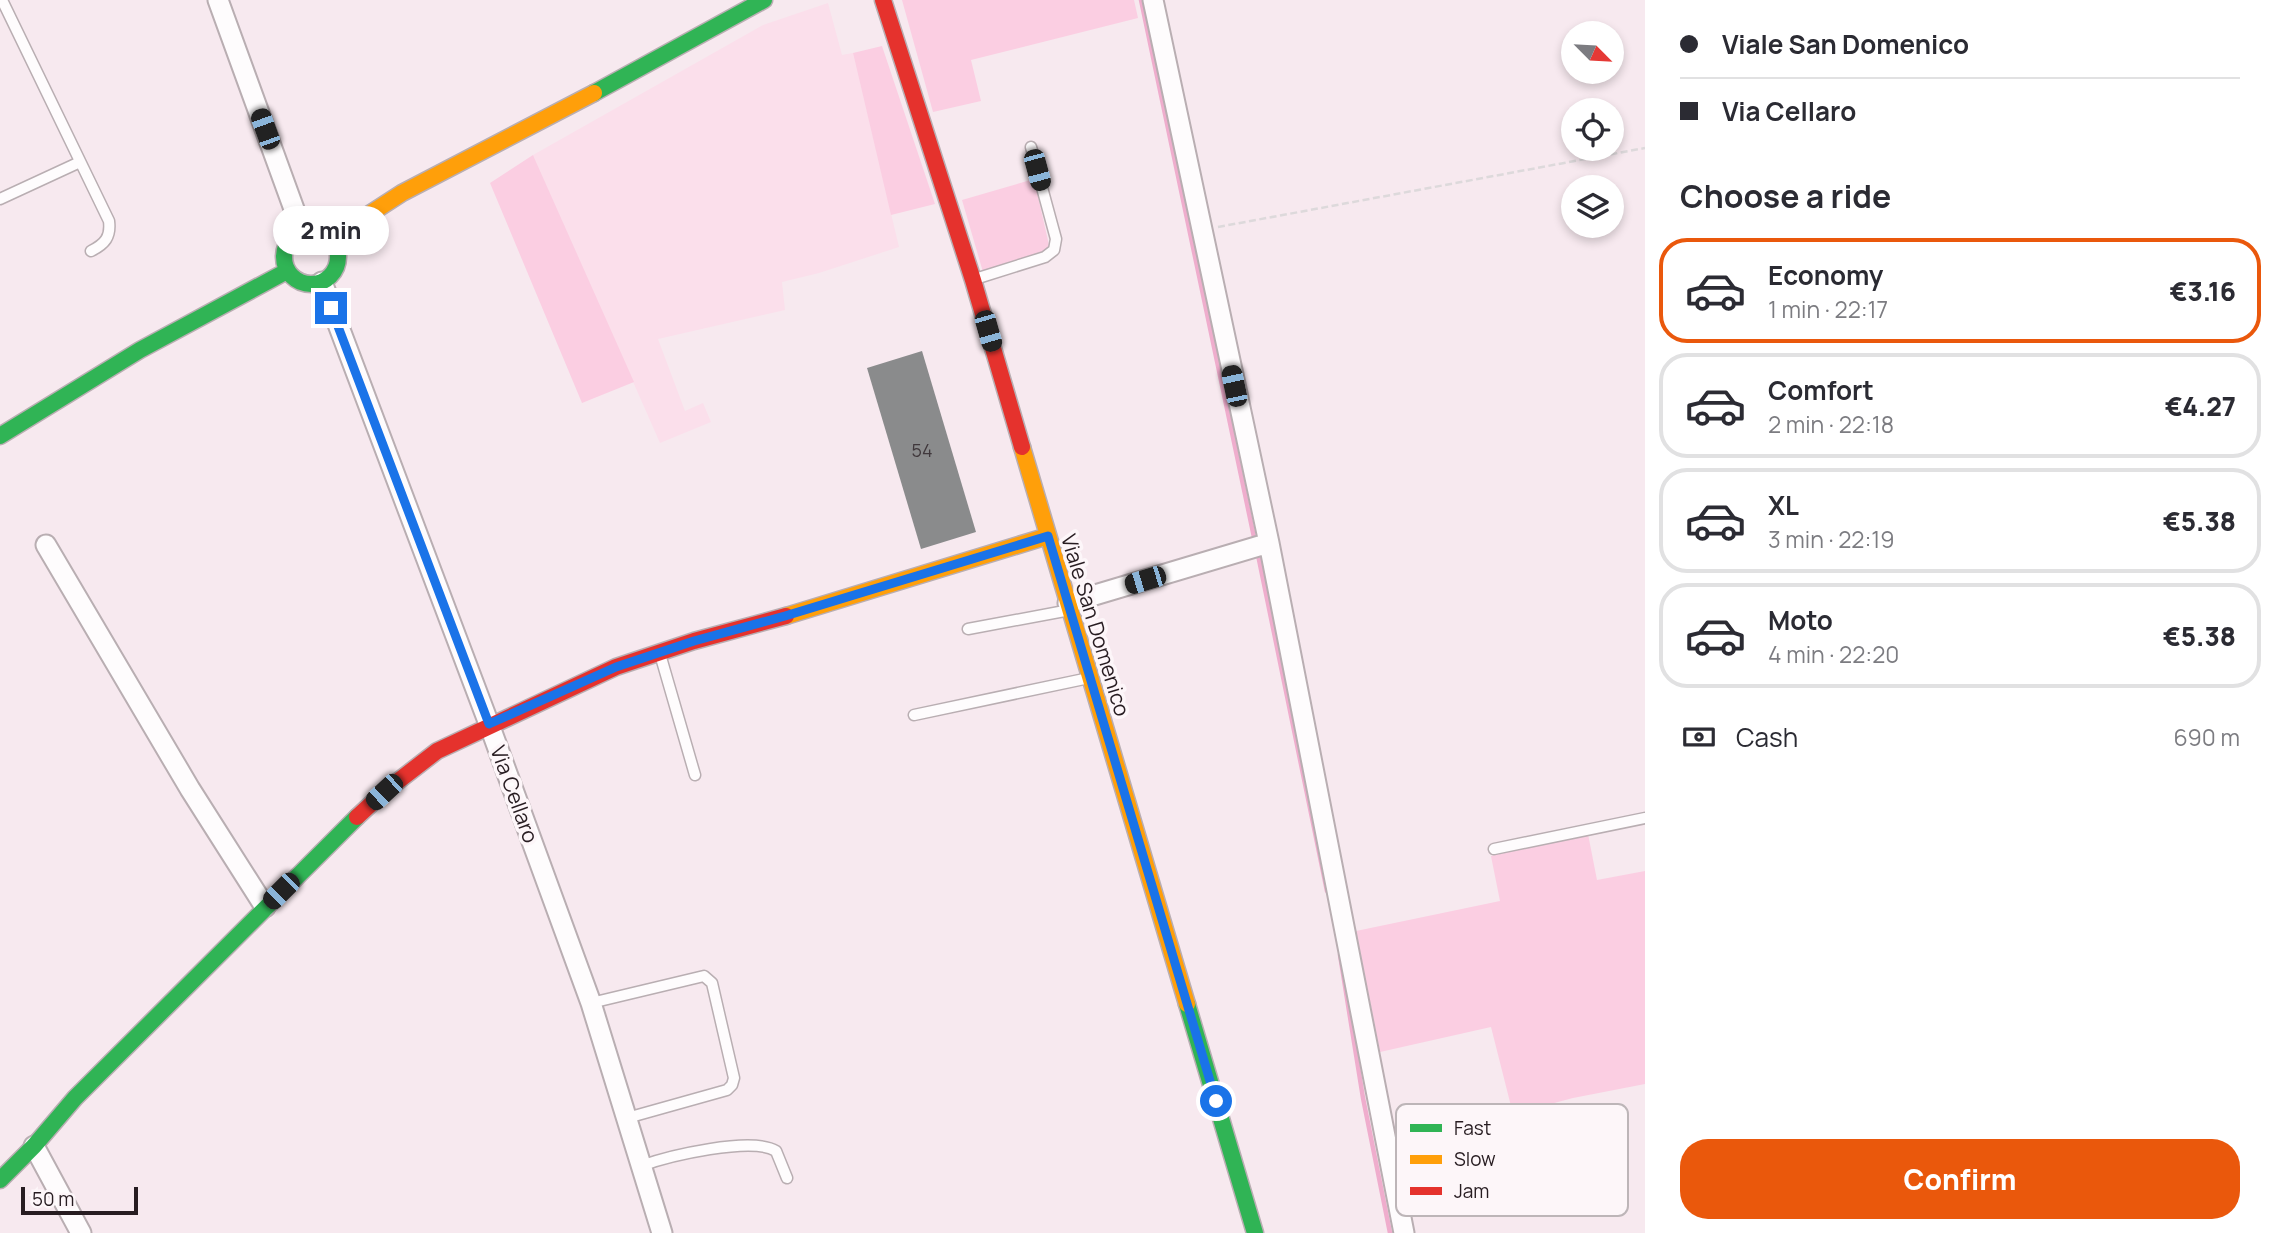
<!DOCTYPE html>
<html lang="en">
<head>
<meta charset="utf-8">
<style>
	body { margin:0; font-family:Manrope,sans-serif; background:#f7f7f7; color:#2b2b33; height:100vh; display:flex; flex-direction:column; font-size:26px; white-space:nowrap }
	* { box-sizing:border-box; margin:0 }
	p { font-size:23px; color:#7c7c81 }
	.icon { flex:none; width:38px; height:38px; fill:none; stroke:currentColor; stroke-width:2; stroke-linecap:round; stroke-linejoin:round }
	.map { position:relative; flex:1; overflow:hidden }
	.side { display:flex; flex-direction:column; background:#fff; width:630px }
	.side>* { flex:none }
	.hud { display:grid; align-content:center; height:154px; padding:0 35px; background:#fff }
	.needle { width:46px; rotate:114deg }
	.buttons { position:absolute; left:1561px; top:21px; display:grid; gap:14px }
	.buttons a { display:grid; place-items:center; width:63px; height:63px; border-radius:50%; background:#fff; box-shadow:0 4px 10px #0003; font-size:35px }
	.scale { position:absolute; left:21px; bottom:18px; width:117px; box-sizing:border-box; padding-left:7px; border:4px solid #271c21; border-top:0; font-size:19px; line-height:24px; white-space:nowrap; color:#271c21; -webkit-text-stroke:5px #fdf6f9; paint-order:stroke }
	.end { position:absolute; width:32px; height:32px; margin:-16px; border:9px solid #1a73e8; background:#fff; box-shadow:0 0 0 4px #fff }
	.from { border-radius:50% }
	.bubble { position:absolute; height:49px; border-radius:24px; background:#fff; box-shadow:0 4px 10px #0003; font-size:23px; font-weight:800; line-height:49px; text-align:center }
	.car { position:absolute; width:21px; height:42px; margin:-21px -10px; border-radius:9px; box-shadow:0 0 5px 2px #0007; background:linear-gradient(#222 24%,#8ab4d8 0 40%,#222 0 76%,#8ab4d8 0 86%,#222 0) }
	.hud b { display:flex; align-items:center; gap:24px; height:66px; font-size:26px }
	.hud b+b { border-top:2px solid #e1e1e2 }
	.hud i { width:18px; height:18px; background:#2b2b33 }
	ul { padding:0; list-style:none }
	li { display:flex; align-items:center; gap:21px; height:105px; margin:0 14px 10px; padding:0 21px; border:4px solid #e1e1e2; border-radius:28px }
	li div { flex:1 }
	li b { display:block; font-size:26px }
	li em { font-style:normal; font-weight:800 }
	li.current { border-color:#ea580c }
	li>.icon { width:63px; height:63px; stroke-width:1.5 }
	h2 { padding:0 35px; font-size:32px; line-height:84px }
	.pay { display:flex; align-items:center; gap:18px; height:77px; padding:0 35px; font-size:26px }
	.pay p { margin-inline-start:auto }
	.button { display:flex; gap:14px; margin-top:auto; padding:14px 35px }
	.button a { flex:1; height:80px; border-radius:28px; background:#ea580c; color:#fff; font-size:28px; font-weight:800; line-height:80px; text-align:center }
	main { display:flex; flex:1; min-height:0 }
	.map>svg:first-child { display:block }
	.built { fill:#fbdfeb }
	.green { fill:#fbcee2 }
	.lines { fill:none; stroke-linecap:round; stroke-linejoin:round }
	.stream { stroke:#efadcd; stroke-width:4.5 }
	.building { fill:#8a8b8c }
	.lane-casing { stroke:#b9aeb2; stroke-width:13 }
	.street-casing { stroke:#b9aeb2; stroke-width:23 }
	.fast-casing { stroke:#b9aeb2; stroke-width:19 }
	.slow-casing { stroke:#b9aeb2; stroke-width:19 }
	.jam-casing { stroke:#b9aeb2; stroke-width:19 }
	.path { stroke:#ddd9db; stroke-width:2.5; stroke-dasharray:7 3.5; stroke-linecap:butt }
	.lane { stroke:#fefcfd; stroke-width:10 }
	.street { stroke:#fefcfd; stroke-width:19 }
	.fast { stroke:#30b455; stroke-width:16 }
	.slow { stroke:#ff9f0a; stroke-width:16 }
	.jam { stroke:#e5322d; stroke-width:16 }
	.route { stroke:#1a73e8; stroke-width:9 }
	.labels { text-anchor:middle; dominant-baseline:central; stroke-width:7; stroke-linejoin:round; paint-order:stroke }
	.number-label { font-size:18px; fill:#40383c }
	.street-label { font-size:21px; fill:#271c21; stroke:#fdf6f9 }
	.key { fill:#fdf6f9; stroke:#bdb5b8; stroke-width:2 }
	.key-label { font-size:19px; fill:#271c21 }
</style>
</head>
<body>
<main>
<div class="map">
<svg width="1645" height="1233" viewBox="0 0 1645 1233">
	<rect width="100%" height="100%" fill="#f7e9ef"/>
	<path class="built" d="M828,3L842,55L853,53L899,247L819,273L782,282L785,310L658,339L685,411L703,403L711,422L660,443L533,155L763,25Z"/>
	<path class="green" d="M902,0H1134L1138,18L971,60L981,101L933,112Z
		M882,46L935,204L891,215L853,53Z
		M533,155L634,382L582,403L490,183Z
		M1034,179L1049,245L1047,250L983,272L962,200Z
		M1588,834L1597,880L1645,871V1084L1573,1098L1513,1114L1491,1027L1380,1052L1356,931L1500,901L1491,856Z"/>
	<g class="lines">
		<path class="stream" d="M1141,0L1255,542
			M1257,550L1327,891
			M1340,955L1363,1098L1390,1233"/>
	</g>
	<path class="building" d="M922,351L976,532L921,549L867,368Z"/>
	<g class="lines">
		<g class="lane-casing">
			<path id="lane" d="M2,0L109,221C111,237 105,244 91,251
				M0,199L80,162
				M975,279L1045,257L1054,250L1056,239L1031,147
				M968,629L1070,610
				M660,654L695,775
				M914,715L1089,678
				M1494,849L1645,818
				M591,1003L704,976L712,983L734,1078L732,1085L727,1090L627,1118
				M641,1166C668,1156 752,1136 776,1151L787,1178"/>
		</g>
		<g class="street-casing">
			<path id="street" d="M218,0L302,231
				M1153,0L1269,543L1404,1233
				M322,282L489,724L591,1003L662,1233
				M46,545L190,789L265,907
				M1068,603L1269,543
				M34,1146L81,1233"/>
		</g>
		<g class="fast-casing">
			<path id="fast" d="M594,93L764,0
				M284 257a27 27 0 1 1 54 0a27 27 0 1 1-54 0Z
				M0,436L140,350L287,271
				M1187,1004L1255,1233
				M0,1180L34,1146L75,1098L357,817"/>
		</g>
		<g class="slow-casing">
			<path id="slow" d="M331,239L402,193L594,93
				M1022,447L1187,1004
				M786,616L1048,536"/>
		</g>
		<g class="jam-casing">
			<path id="jam" d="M883,0L973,280L1022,447
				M357,817L384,792L437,751L616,667L694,641L786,616"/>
		</g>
		<path class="path" d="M1218,227L1645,148"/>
		<use href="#lane" class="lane"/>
		<use href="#street" class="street"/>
		<use href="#fast" class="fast"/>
		<use href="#slow" class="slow"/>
		<use href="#jam" class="jam"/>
	</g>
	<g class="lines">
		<path class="route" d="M331,308L489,724L616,667L694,641L785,616L1048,536L1216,1101"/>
	</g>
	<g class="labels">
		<g class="number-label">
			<text x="922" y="450">54</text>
		</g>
		<g class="street-label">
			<text transform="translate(1096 625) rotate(73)">Viale San Domenico</text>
			<text transform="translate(515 794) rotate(70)">Via Cellaro</text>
		</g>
	</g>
	<rect x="1396" y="1104" width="232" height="112" rx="10" class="key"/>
	<rect x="1410" y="1124" width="32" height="8" fill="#30b455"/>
	<rect x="1410" y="1155" width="32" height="9" fill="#ff9f0a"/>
	<rect x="1410" y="1187" width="32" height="8" fill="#e5322d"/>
	<g class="key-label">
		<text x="1454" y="1135">Fast</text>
		<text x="1454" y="1166">Slow</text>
		<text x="1454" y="1198">Jam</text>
	</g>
</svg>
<div class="buttons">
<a><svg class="needle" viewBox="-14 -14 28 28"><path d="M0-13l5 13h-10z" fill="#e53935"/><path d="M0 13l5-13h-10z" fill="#7c7c81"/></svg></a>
<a><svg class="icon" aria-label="locate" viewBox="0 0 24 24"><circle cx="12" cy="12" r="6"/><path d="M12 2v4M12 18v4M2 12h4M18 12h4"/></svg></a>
<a><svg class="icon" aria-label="layers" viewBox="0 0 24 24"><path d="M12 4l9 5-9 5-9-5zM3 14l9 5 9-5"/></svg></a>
</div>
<div class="scale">50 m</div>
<i class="end from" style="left:1216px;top:1101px"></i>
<i class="end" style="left:331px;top:308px"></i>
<div class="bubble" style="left:273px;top:206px;width:116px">2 min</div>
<i class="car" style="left:265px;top:129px;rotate:340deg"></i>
<i class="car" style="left:1037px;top:170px;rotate:165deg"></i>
<i class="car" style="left:988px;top:331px;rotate:164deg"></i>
<i class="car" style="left:1234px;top:386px;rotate:348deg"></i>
<i class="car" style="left:1145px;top:580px;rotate:253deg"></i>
<i class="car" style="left:384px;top:792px;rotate:227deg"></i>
<i class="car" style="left:281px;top:891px;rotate:225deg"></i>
</div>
<section class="side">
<div class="hud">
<b><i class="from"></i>Viale San Domenico</b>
<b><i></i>Via Cellaro</b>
</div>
<h2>Choose a ride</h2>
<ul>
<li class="current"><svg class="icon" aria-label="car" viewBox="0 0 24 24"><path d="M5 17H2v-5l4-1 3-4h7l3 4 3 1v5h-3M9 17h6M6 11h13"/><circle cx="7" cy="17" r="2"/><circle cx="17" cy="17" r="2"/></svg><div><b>Economy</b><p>1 min · 22:17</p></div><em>€3.16</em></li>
<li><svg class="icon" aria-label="car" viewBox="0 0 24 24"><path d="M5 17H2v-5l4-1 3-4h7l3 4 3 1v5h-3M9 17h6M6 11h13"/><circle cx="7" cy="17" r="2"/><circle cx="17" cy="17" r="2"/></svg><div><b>Comfort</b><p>2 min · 22:18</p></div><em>€4.27</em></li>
<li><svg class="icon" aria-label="car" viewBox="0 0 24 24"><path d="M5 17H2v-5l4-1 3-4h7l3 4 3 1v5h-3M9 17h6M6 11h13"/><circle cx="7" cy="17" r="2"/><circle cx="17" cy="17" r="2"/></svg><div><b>XL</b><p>3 min · 22:19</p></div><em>€5.38</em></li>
<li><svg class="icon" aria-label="car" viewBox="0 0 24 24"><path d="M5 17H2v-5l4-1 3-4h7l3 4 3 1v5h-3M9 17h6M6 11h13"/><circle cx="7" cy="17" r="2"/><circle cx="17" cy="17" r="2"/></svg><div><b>Moto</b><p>4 min · 22:20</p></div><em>€5.38</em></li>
</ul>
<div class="pay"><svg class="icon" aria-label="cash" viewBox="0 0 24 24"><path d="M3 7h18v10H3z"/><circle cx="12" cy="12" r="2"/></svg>Cash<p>690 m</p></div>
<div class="button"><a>Confirm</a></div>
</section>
</main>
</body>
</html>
